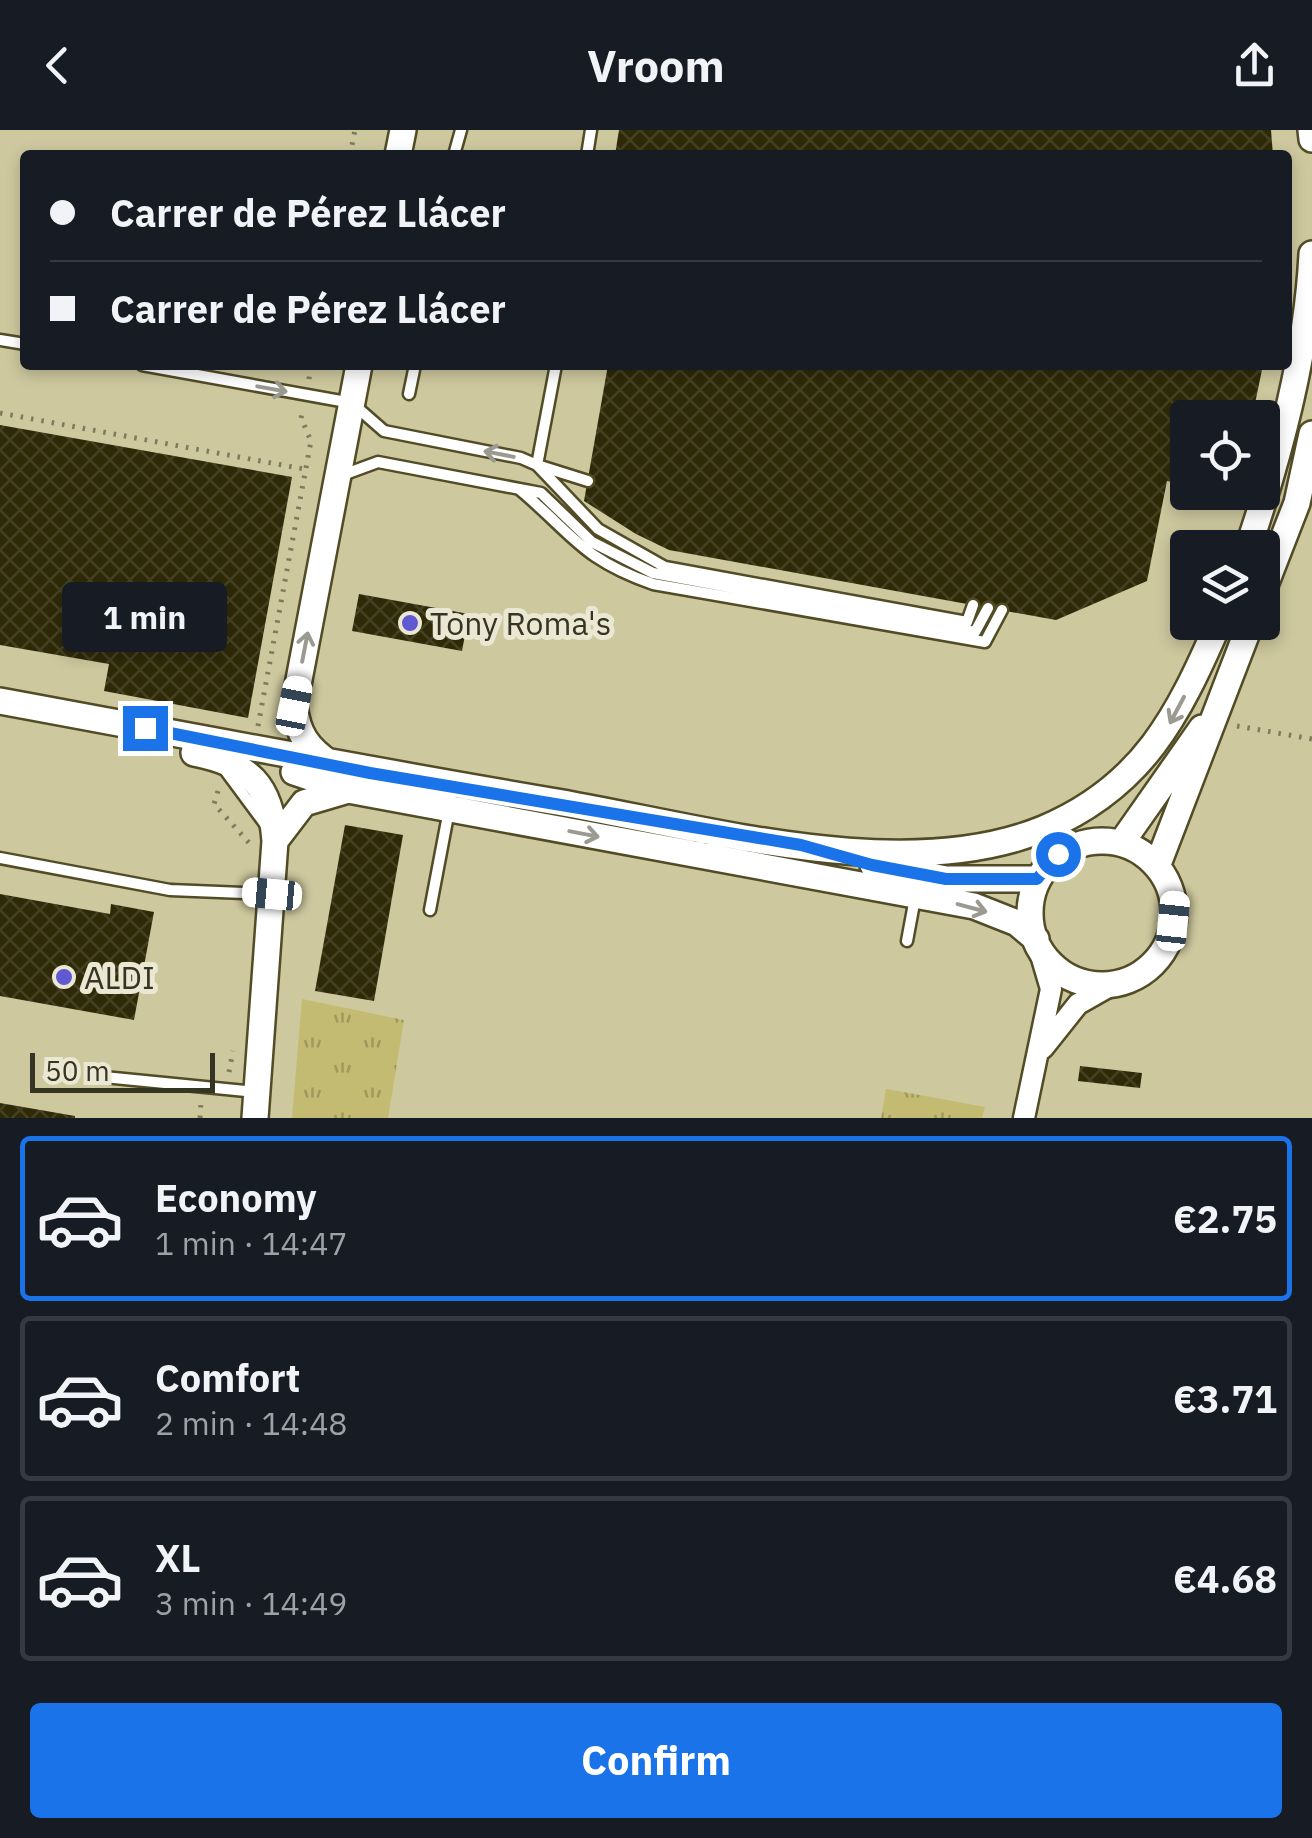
<!DOCTYPE html>
<html lang="en">
<head>
<meta charset="utf-8">
<style>
	body { margin:0; font-family:"IBM Plex Sans",sans-serif; background:#20242c; color:#f1f3f6; height:100vh; display:flex; flex-direction:column; font-size:38px; white-space:nowrap }
	* { box-sizing:border-box; margin:0 }
	p { font-size:32px; color:#9ea1a6 }
	.icon { flex:none; width:55px; height:55px; fill:none; stroke:currentColor; stroke-width:2; stroke-linecap:round; stroke-linejoin:round }
	.map { position:relative; height:988px; overflow:hidden }
	.drawer { display:flex; flex-direction:column; background:#171b24; flex:1 }
	.drawer>* { flex:none }
	.top-card { position:absolute; left:20px; top:20px; width:1272px; height:220px; border-radius:10px; box-shadow:0 5px 15px #0003; display:grid; align-content:center; height:220px; padding:0 30px; background:#171b24 }
	.buttons { position:absolute; left:1170px; top:270px; display:grid; gap:20px }
	.buttons a { display:grid; place-items:center; width:110px; height:110px; border-radius:10px; background:#171b24; box-shadow:0 5px 15px #0003; font-size:50px }
	.scale { position:absolute; left:30px; bottom:25px; width:185px; box-sizing:border-box; padding-left:10px; border:5px solid #363423; border-top:0; font-size:28px; line-height:35px; white-space:nowrap; color:#363423; -webkit-text-stroke:8px #eae7d2; paint-order:stroke }
	.end { position:absolute; width:45px; height:45px; margin:-22px; border:12px solid #1a73e8; background:#fff; box-shadow:0 0 0 5px #fff }
	.from { border-radius:50% }
	.bubble { position:absolute; height:70px; border-radius:10px; background:#171b24; box-shadow:0 5px 15px #0003; font-size:32px; font-weight:800; line-height:70px; text-align:center }
	.car { position:absolute; width:30px; height:60px; margin:-30px -15px; border-radius:12px; box-shadow:0 0 8px 2px #0007; background:linear-gradient(#fff 24%,#345 0 40%,#fff 0 76%,#345 0 86%,#fff 0) }
	.top-card b { display:flex; align-items:center; gap:35px; height:95px; font-size:38px }
	.top-card b+b { border-top:2px solid #363941 }
	.top-card i { width:25px; height:25px; background:#f1f3f6 }
	ul { padding:18px 0 0; list-style:none }
	li { display:flex; align-items:center; gap:30px; height:165px; margin:0 20px 15px; padding:0 10px; border:5px solid #363941; border-radius:10px }
	li div { flex:1 }
	li b { display:block; font-size:38px }
	li em { font-style:normal; font-weight:800 }
	li.active { border-color:#1a73e8 }
	li>.icon { width:90px; height:90px; stroke-width:1.5 }
	.action { display:flex; gap:20px; margin-top:auto; padding:20px 30px }
	.action a { flex:1; height:115px; border-radius:10px; background:#1a73e8; color:#fff; font-size:40px; font-weight:800; line-height:115px; text-align:center }
	header { display:flex; justify-content:space-between; align-items:center; height:130px; padding:0 30px; background:#171b24; font-size:45px; font-weight:800 }
	.map>svg:first-child { display:block }
	.park { fill:url(#park-tufts) }
	.building { fill:url(#building-cross-hatch) }
	.lines { fill:none; stroke-linecap:round; stroke-linejoin:round }
	.service-casing { stroke:#514c26; stroke-width:15 }
	.minor-casing { stroke:#514c26; stroke-width:25 }
	.tertiary-casing { stroke:#514c26; stroke-width:30 }
	.path { stroke:#7e7a5d; stroke-width:5; stroke-dasharray:2.5 8; stroke-linecap:butt }
	.service { stroke:#fff; stroke-width:10 }
	.minor { stroke:#fff; stroke-width:20 }
	.tertiary { stroke:#fff; stroke-width:25 }
	.oneway { stroke:#9a9a91 }
	.route { stroke:#1a73e8; stroke-width:12 }
	.poi-dot { fill:#6159d2; stroke:#eae7d2; stroke-width:4 }
	.labels { text-anchor:middle; dominant-baseline:central; stroke-width:10; stroke-linejoin:round; paint-order:stroke }
	.poi-label { font-size:32px; fill:#363423; stroke:#eae7d2; text-anchor:start }
</style>
</head>
<body>
<header><svg class="icon" aria-label="back" viewBox="0 0 24 24"><path d="M15 5l-7 7 7 7"/></svg>Vroom<svg class="icon" aria-label="share" viewBox="0 0 24 24"><path d="M12 15V3M7 8l5-5 5 5M5 13v7h14v-7"/></svg></header>
<div class="map">
<svg width="1312" height="988" viewBox="0 0 1312 988">
	<defs>
		<pattern id="park-tufts" width="24" height="20" patternUnits="userSpaceOnUse" patternTransform="scale(2.5)"><rect width="24" height="20" fill="#c4bb72"/><path d="M3 7l-1-3M5 7V3M7 7l1-3M15 17l-1-3M17 17v-4M19 17l1-3" fill="none" stroke="#a0995d"/></pattern>
		<pattern id="building-cross-hatch" width="8" height="8" patternUnits="userSpaceOnUse" patternTransform="scale(2.5)"><rect width="8" height="8" fill="#2e2a08"/><path d="M0 0l8 8M0 8l8-8" fill="none" stroke="#444123"/></pattern>
	</defs>
	<rect width="100%" height="100%" fill="#cdc89e"/>
	<path class="park" d="M302,869L404,890L388,988H292Z
		M886,959H887L985,977L982,988H881Z"/>
	<path class="building" d="M619,0H1271L1273,25H615Z
		M608,235H1263L1252,288H1188V355L1167,351L1147,451L1056,490L669,420L636,404L584,371Z
		M0,295L292,347L248,588L104,561L109,534L0,515Z
		M359,464L469,484L462,521L352,501Z
		M345,695L403,705L374,871L315,861Z
		M0,764L110,784L111,774L154,782L134,890L0,866Z
		M1080,936L1142,943L1140,958L1078,951Z
		M0,973L75,986V988H0Z"/>
	<g class="lines">
		<g class="service-casing">
			<path id="service" d="M454,25L461,0
				M587,25L591,0
				M0,210L25,214
				M142,235L352,273L384,301L521,328L537,335L598,399L665,437L967,492L973,475
				M556,235L537,335L588,351
				M409,264L415,235
				M340,346L378,332L541,363L592,412L653,443L975,502L988,478
				M519,359C573,404 581,429 653,454L985,512L1002,480
				M225,640L265,694
				M0,728L170,760L271,764
				M430,780L449,680
				M907,811L915,768
				M104,947L256,962"/>
		</g>
		<g class="minor-casing">
			<path id="minor" d="M1043,918L1078,874L1108,857
				M1024,988L1051,859L1041,825"/>
		</g>
		<g class="tertiary-casing">
			<path id="tertiary" d="M1311,0L1312,9
				M398,25L403,0
				M1248,418C1280,323 1307,223 1312,124
				M1262,463L1297,373L1312,304
				M0,571C184,605 367,640 551,671C699,696 901,757 1043,699C1143,657 1178,586 1219,492
				M194,623C250,634 271,655 275,711
				M331,634C307,618 298,604 294,576L359,235
				M294,642L348,660L974,776L1017,793L1036,809
				M1030 783a72 72 0 1 1 144 0a72 72 0 1 1-144 0Z
				M1122,712L1202,598
				M1158,734L1251,492
				M873,735L946,749H1037
				M255,988L275,711L304,673L348,660"/>
		</g>
		<path class="path" d="M350,25L355,0
			M309,249L311,235
			M0,283L304,339
			M258,596L311,311L301,288L303,279
			M1237,596L1312,609
			M218,661L214,674L251,715
			M229,942L233,921
			M200,988L201,971"/>
		<use href="#service" class="service"/>
		<use href="#minor" class="minor"/>
		<use href="#tertiary" class="tertiary"/>
	</g>
	<defs><path id="oneway-shaft" d="M-6 0H5M1.5-3L5.5 0L1.5 3" fill="none" stroke-width="1.6" stroke-linecap="round" stroke-linejoin="round" transform="scale(2.5)"/></defs>
	<g class="oneway">
		<use href="#oneway-shaft" transform="translate(272 259) rotate(10)"/>
		<use href="#oneway-shaft" transform="translate(499 324) rotate(-169)"/>
		<use href="#oneway-shaft" transform="translate(305 517) rotate(-79)"/>
		<use href="#oneway-shaft" transform="translate(1177 580) rotate(118)"/>
		<use href="#oneway-shaft" transform="translate(584 704) rotate(11)"/>
		<use href="#oneway-shaft" transform="translate(972 778) rotate(15)"/>
	</g>
	<g class="lines">
		<path class="route" d="M145,598L370,643L801,715L872,735L946,749H1037L1058,724"/>
	</g>
	<g class="poi-dot">
		<circle cx="410" cy="493" r="10"/>
		<circle cx="64" cy="847" r="10"/>
	</g>
	<g class="labels">
		<g class="poi-label">
			<text x="430" y="493">Tony Roma's</text>
			<text x="84" y="847">ALDI</text>
		</g>
	</g>
</svg>
<div class="buttons">
<a><svg class="icon" aria-label="locate" viewBox="0 0 24 24"><circle cx="12" cy="12" r="6"/><path d="M12 2v4M12 18v4M2 12h4M18 12h4"/></svg></a>
<a><svg class="icon" aria-label="layers" viewBox="0 0 24 24"><path d="M12 4l9 5-9 5-9-5zM3 14l9 5 9-5"/></svg></a>
</div>
<div class="scale">50 m</div>
<i class="end from" style="left:1058px;top:724px"></i>
<i class="end" style="left:145px;top:598px"></i>
<div class="bubble" style="left:62px;top:452px;width:165px">1 min</div>
<i class="car" style="left:294px;top:576px;rotate:11deg"></i>
<i class="car" style="left:272px;top:764px;rotate:275deg"></i>
<i class="car" style="left:1173px;top:791px;rotate:6deg"></i>
<div class="top-card">
<b><i class="from"></i>Carrer de Pérez Llácer</b>
<b><i></i>Carrer de Pérez Llácer</b>
</div>
</div>
<section class="drawer">
<ul>
<li class="active"><svg class="icon" aria-label="car" viewBox="0 0 24 24"><path d="M5 17H2v-5l4-1 3-4h7l3 4 3 1v5h-3M9 17h6M6 11h13"/><circle cx="7" cy="17" r="2"/><circle cx="17" cy="17" r="2"/></svg><div><b>Economy</b><p>1 min · 14:47</p></div><em>€2.75</em></li>
<li><svg class="icon" aria-label="car" viewBox="0 0 24 24"><path d="M5 17H2v-5l4-1 3-4h7l3 4 3 1v5h-3M9 17h6M6 11h13"/><circle cx="7" cy="17" r="2"/><circle cx="17" cy="17" r="2"/></svg><div><b>Comfort</b><p>2 min · 14:48</p></div><em>€3.71</em></li>
<li><svg class="icon" aria-label="car" viewBox="0 0 24 24"><path d="M5 17H2v-5l4-1 3-4h7l3 4 3 1v5h-3M9 17h6M6 11h13"/><circle cx="7" cy="17" r="2"/><circle cx="17" cy="17" r="2"/></svg><div><b>XL</b><p>3 min · 14:49</p></div><em>€4.68</em></li>
</ul>
<div class="action"><a>Confirm</a></div>
</section>
</body>
</html>
